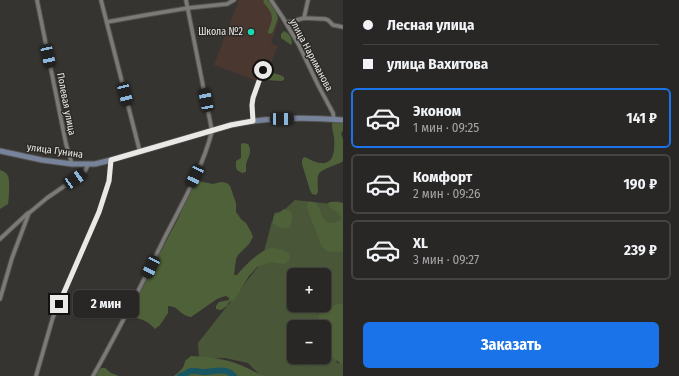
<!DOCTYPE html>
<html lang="ru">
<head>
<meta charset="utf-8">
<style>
	body { margin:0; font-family:"Fira Sans Condensed",sans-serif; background:#343332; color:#f1f3f6; height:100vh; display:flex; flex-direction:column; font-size:15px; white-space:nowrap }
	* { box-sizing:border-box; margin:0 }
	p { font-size:13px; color:#a5a5a7 }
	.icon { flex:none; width:22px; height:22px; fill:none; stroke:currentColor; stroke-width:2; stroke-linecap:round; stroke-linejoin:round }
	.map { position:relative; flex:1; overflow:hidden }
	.sheet { display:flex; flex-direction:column; background:#282725; width:336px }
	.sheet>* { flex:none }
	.banner { display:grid; align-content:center; height:88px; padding:0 20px; background:#282725 }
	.tools { position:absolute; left:287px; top:268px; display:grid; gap:8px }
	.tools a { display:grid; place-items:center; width:44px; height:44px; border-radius:6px; background:#282725; box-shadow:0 1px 3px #0004,0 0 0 1px #444442; font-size:20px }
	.end { position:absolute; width:18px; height:18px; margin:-9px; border:5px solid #eae9e6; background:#111; box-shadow:0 0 0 2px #111 }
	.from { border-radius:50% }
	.bubble { position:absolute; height:28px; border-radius:6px; background:#282725; box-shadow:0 1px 3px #0004,0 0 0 1px #444442; font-size:13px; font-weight:700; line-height:28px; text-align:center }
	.car { position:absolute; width:12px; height:24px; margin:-12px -6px; border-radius:5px; box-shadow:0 0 3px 1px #0007; background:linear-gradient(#222 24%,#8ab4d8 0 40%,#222 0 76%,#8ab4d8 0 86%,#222 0) }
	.banner b { display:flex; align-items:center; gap:14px; height:38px; font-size:15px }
	.banner b+b { border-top:1px solid #444442 }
	.banner i { width:10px; height:10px; background:#f1f3f6 }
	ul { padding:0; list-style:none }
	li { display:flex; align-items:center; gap:12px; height:60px; margin:0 8px 6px; padding:0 12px; border:2px solid #444442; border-radius:6px }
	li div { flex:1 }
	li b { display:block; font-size:15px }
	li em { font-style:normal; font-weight:700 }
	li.on { border-color:#1a73e8 }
	li>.icon { width:36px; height:36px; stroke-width:1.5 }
	.action { display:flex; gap:8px; margin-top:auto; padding:8px 20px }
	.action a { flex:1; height:46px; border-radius:6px; background:#1a73e8; color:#fff; font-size:16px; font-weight:700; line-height:46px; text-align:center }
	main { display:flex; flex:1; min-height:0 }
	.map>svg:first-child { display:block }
	.education { fill:#4a3730 }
	.green { fill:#495738; fill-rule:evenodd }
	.forest { fill:#4f6139 }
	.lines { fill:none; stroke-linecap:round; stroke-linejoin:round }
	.river { stroke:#175662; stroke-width:6 }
	.minor-casing { stroke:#52514e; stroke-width:5.5 }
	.secondary-casing { stroke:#52514e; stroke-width:7 }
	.minor { stroke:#7c7a76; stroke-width:3.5 }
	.secondary { stroke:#77839b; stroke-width:5 }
	.route { stroke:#eae9e6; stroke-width:5 }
	.poi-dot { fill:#1fd5b0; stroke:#2c2a27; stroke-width:1.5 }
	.labels { text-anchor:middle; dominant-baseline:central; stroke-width:3; stroke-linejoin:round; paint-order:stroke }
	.poi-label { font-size:10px; fill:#eae9e6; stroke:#2c2a27; text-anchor:end }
	.street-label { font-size:10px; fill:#eae9e6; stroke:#2c2a27 }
</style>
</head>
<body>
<main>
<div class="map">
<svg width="343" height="376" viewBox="0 0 343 376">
	<rect width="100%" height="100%" fill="#363431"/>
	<path class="education" d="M239,0H266L279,21L271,43L278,46L269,68L263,66L257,81L214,65Z"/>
	<path class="green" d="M295,200L332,204L343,209V309L330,334L337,363H343V376H261L248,363L225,358H199L198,343L261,263L272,221ZM294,275H324V305H294ZM294,327H324V357H294Z"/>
	<path class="forest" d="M264,0H267L271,3L276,12L278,18L273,32L270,34L268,33C268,29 270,27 271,23C274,14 269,9 263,2Z
		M284,31C289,33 292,38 292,43L291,45L281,38V34Z
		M265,73C271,72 279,74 284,77V80L281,81L266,80L263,77Z
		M334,121L343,122V130L341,134L343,139V161C337,166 320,168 318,176C317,180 318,187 318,192L316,195L312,194L310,190L302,164V160L304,157C308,158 312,161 316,162C335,168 335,150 334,137C333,133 332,128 332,124Z
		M243,143L248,144C253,152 248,157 246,164C246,167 246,169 246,172L242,173L237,170L236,167V161L241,158V144Z
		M0,170C3,171 7,173 8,176C10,180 9,199 8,204L0,209Z
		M198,181L213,184L221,182L227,183L230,186L236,203V212L241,219L246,223L251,232L253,237L249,244L238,255L236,259L234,275H237C243,267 261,249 272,248C276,248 281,249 285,251C290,253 290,256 289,261L285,264L271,262L257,267L249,276L234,300L229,302L227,306L221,310L216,309V306L219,302L229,300V298L226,296L222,297L217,299L191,317C179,315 180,307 169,306H168V313L160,325L155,329C153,327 150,324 147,322C141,318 134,319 129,313L130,309L178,219L193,184Z
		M308,202C325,199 316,224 333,223C337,222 339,221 342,218L337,212L330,208L328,203C333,201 339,202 343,203V252C333,251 327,254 321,245L307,208Z
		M284,209L288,210L292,213V220L290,227C285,230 277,228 273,223V218L275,213L280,212Z
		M339,304H343V365L332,357L328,353L324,334V327H320C314,312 326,307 339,304Z
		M292,343H294V357H311L310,365C299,368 275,351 292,343Z
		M191,356C211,357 229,359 247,368C253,371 258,374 265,376H174C179,372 184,369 185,361Z
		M101,368H105L111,373L119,376H96L97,373Z"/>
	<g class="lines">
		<path class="river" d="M180,376C184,375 187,372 191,371C196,370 199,372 204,372C211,372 221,368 229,372C231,373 232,375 234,376"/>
		<g class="minor-casing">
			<path id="minor" d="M37,0L66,144L72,164
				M101,0L140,152
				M271,0L283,18L299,45L318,85L333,113L334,119
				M304,18L308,0
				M107,22L146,15L188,8L227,4L234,0
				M286,23L304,18L325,19L328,20L333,25L343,27
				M253,121L252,105L253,98L263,70
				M0,239L28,213
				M0,299L12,258L29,213L47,198L82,174L85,171L88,165
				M36,376L53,317L99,212L109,181L111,160
				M93,376C119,330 142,284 165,237C182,204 203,167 212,131L186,0"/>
		</g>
		<g class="secondary-casing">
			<path id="secondary" d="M0,151L42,160L72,164H95L111,160L231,125C268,117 306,117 343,120"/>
		</g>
		<use href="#minor" class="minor"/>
		<use href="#secondary" class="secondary"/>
	</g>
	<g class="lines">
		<path class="route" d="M59,304L99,212L109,181L111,160L231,125L253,121L252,105L253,98L263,70"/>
	</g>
	<circle class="poi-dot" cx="251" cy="32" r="4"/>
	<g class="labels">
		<g class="poi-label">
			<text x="243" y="32">Школа №2</text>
		</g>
		<g class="street-label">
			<text transform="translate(311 55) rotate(62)">улица Нариманова</text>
			<text transform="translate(66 104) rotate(79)">Полевая улица</text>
			<text transform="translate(55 151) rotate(8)">улица Гунина</text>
		</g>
	</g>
</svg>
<div class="tools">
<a>+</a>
<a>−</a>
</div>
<i class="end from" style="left:263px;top:70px"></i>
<i class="end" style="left:59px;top:304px"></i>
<div class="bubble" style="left:73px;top:290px;width:66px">2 мин</div>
<i class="car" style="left:48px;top:56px;rotate:168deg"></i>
<i class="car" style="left:125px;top:94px;rotate:166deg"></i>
<i class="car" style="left:206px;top:100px;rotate:349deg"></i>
<i class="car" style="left:282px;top:119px;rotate:90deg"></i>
<i class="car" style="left:195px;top:176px;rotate:205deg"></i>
<i class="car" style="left:75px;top:179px;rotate:56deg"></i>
<i class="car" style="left:151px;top:267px;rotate:206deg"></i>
</div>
<section class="sheet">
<div class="banner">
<b><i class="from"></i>Лесная улица</b>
<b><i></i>улица Вахитова</b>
</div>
<ul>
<li class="on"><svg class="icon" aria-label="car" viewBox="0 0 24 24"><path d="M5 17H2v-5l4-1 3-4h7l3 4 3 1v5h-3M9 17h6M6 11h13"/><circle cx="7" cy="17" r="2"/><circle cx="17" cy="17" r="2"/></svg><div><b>Эконом</b><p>1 мин · 09:25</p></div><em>141 ₽</em></li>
<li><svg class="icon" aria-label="car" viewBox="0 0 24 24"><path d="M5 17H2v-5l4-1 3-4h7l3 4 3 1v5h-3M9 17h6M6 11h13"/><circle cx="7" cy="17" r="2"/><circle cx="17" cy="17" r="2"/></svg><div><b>Комфорт</b><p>2 мин · 09:26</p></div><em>190 ₽</em></li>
<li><svg class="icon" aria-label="car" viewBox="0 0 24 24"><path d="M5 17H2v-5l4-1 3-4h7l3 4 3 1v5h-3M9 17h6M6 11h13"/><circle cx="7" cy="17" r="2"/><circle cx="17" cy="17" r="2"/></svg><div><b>XL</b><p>3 мин · 09:27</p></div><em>239 ₽</em></li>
</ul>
<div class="action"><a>Заказать</a></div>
</section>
</main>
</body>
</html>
